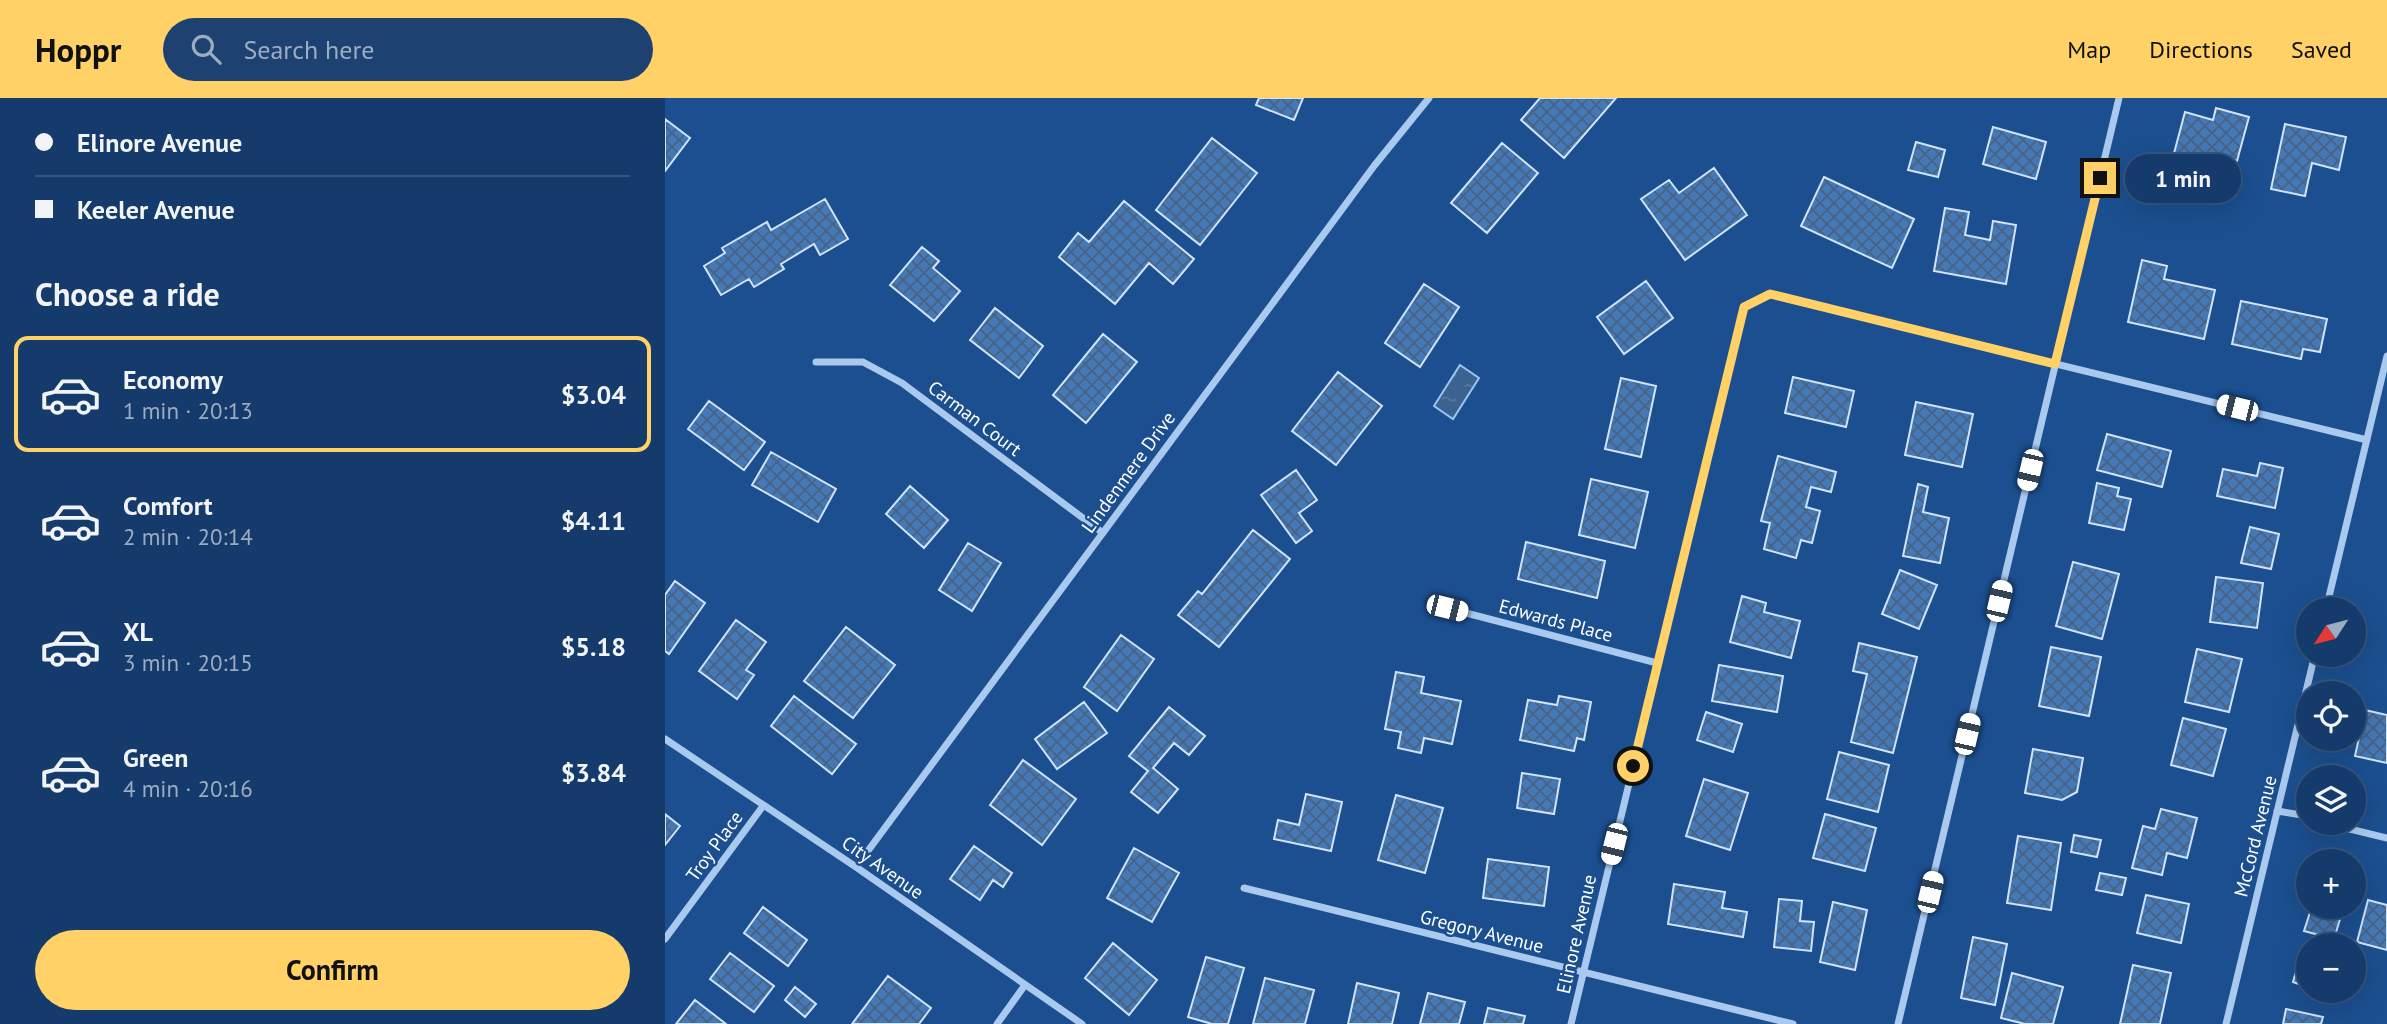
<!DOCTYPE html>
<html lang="en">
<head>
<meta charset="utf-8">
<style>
	body { margin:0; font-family:"PT Sans",sans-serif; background:#1d4271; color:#f1f3f6; height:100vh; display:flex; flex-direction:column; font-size:26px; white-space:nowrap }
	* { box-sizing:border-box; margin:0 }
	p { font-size:23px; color:#9dadc1 }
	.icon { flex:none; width:38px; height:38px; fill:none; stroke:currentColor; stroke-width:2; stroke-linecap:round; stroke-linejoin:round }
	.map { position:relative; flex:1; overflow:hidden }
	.details { display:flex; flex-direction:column; background:#143b6b; width:665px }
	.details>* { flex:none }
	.top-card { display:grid; align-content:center; height:154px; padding:0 35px; background:#143b6b }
	.needle { width:46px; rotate:234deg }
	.buttons { position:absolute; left:1631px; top:499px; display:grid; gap:14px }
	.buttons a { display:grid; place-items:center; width:70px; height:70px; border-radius:50%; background:#143b6b; box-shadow:0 7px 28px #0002,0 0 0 2px #33557e; font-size:35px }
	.end { position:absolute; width:32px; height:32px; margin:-16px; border:9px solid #ffd166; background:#111; box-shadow:0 0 0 4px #111 }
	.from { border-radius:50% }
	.bubble { position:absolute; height:49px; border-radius:24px; background:#143b6b; box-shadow:0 7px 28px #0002,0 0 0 2px #33557e; font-size:23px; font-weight:700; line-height:49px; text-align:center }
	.car { position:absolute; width:21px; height:42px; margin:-21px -10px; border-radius:9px; box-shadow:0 0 5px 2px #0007; background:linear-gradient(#fff 24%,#345 0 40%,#fff 0 76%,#345 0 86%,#fff 0) }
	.top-card b { display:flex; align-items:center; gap:24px; height:66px; font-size:26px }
	.top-card b+b { border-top:2px solid #33557e }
	.top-card i { width:18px; height:18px; background:#f1f3f6 }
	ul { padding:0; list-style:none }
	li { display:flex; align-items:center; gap:21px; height:116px; margin:0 14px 10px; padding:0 21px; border:4px solid transparent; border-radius:14px }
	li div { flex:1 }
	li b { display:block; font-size:26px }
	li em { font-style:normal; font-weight:700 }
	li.on { border-color:#ffd166 }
	li>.icon { width:63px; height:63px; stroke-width:1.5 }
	h2 { padding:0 35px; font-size:32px; line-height:84px }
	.cta { display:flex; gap:14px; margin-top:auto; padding:14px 35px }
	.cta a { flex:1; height:80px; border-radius:42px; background:#ffd166; color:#111; font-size:28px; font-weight:700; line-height:80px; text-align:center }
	header { display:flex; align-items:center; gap:42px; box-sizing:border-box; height:98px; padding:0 35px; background:#ffd166; color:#111 }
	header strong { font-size:33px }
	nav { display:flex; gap:38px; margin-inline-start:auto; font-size:24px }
	.search { width:490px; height:63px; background:#1d4271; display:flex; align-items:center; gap:18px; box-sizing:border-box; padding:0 24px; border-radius:38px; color:#9dadc1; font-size:26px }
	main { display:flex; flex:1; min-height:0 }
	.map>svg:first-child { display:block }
	.water { fill:url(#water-ripples); stroke:#9cc4f0; stroke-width:2 }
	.building { fill:url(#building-cross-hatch); stroke:#cfe3fa; stroke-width:2 }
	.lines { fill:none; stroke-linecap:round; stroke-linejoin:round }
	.street { stroke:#a9c9ee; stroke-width:7 }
	.route { stroke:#ffd166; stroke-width:9 }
	.labels { text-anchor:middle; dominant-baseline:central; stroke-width:5; stroke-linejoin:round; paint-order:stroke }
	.street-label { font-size:19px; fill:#fff; stroke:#1b4f8f }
</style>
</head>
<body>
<header>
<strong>Hoppr</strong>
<div class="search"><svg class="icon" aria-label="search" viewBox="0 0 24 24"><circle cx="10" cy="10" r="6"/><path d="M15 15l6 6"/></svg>Search here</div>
<nav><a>Map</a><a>Directions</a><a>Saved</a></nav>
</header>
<main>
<section class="details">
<div class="top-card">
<b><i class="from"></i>Elinore Avenue</b>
<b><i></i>Keeler Avenue</b>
</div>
<h2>Choose a ride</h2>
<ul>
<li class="on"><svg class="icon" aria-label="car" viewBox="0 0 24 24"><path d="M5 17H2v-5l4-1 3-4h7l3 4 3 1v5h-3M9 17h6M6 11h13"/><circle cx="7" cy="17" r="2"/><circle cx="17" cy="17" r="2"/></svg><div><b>Economy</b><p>1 min · 20:13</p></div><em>$3.04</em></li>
<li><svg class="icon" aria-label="car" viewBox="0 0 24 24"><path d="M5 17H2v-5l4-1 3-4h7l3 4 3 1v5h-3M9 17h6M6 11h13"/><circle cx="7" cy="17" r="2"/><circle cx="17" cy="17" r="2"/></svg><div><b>Comfort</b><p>2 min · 20:14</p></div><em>$4.11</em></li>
<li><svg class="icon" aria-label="car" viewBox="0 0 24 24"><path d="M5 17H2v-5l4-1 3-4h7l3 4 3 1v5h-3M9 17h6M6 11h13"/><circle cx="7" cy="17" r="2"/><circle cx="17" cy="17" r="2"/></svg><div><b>XL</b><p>3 min · 20:15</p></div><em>$5.18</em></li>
<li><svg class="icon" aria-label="car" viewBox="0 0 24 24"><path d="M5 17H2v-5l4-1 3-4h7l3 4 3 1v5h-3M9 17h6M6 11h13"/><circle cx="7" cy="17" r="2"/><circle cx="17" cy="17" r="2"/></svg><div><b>Green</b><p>4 min · 20:16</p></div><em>$3.84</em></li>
</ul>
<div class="cta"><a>Confirm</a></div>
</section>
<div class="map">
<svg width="1722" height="926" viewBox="0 0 1722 926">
	<defs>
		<pattern id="water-ripples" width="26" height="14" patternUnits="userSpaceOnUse" patternTransform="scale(1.75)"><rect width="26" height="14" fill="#3c6290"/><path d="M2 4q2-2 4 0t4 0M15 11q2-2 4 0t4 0" fill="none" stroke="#597aa1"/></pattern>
		<pattern id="building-cross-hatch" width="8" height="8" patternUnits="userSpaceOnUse" patternTransform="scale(1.75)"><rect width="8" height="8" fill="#4478b7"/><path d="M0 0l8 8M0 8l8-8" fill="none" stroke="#486282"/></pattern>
	</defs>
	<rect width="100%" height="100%" fill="#1b4f8f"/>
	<path class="water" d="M795,267L814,280L788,321L769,308Z"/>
	<path class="building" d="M594,0H638L629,22L591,7Z
		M875,0H951L899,60L856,22Z
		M1551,10L1584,19L1572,63L1542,55L1530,98L1500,89L1520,14L1548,22Z
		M0,21L25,40L0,73Z
		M1620,26L1681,39L1674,72L1647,65L1640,98L1606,91Z
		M1328,29L1381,44L1371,81L1318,66Z
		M547,40L592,75L535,147L491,112Z
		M1251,44L1280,52L1273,79L1243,72Z
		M837,45L873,75L822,135L786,105Z
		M1049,70L1082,117L1020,162L976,101L1004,82L1014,95Z
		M1159,79L1249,121L1227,170L1136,128Z
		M160,101L183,141L155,157L149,146L116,166L119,171L89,189L84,181L56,197L39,168L60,155L57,150L102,124L106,132Z
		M459,103L529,161L508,186L484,165L450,206L394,159L413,135L424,144Z
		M1280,110L1304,114L1300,137L1325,142L1328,123L1351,127L1341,186L1269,173Z
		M257,149L274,163L268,170L295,193L269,223L225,187Z
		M1477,162L1502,168L1499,181L1550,192L1539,241L1463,224Z
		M981,183L1008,220L959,256L932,219Z
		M759,186L794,209L755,269L720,245Z
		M1576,203L1662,221L1655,254L1638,251L1636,261L1567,246Z
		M330,210L378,248L354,280L305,242Z
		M438,236L472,264L421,325L388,297Z
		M673,274L717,308L671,367L627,333Z
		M1128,279L1189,293L1181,329L1120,315Z
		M956,280L991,288L976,359L940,351Z
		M44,303L100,344L79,372L23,331Z
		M1251,304L1308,316L1297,369L1240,357Z
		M1442,336L1506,353L1497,389L1432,372Z
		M106,354L171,391L153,424L87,387Z
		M1113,358L1171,374L1166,394L1146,389L1141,409L1155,413L1147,445L1136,442L1131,460L1099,451L1105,425L1096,423Z
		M1595,365L1618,370L1610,410L1552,398L1558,371L1592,378Z
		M631,372L652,402L634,415L647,433L631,445L596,397Z
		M926,381L983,394L970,450L914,437Z
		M1432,385L1454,390L1452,398L1466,401L1459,432L1424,425Z
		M1253,386L1263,389L1258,414L1284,420L1275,465L1238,458Z
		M245,388L283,422L259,450L221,416Z
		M1585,429L1614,436L1606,471L1576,465Z
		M588,432L625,461L554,549L513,517L533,493L537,496Z
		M861,444L940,463L932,500L853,481Z
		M303,445L336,465L307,513L274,492Z
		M1408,464L1454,476L1437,541L1391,528Z
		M1235,472L1272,487L1254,531L1217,516Z
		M1551,479L1598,485L1592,530L1545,524Z
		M10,483L40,505L4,556L0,553V497Z
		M1077,498L1101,505L1099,514L1135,523L1126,560L1065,544Z
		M71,522L101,544L81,572L89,577L72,601L34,573Z
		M181,529L230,567L188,620L139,583Z
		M456,537L489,561L452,613L419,589Z
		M1194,545L1252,559L1228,655L1186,644L1202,576L1188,573Z
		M1386,549L1436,559L1424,618L1374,608Z
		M1532,551L1577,561L1564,614L1520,604Z
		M1054,567L1118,578L1112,614L1047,603Z
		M731,574L759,579L756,595L796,603L787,646L759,640L756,655L733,650L736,634L720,631Z
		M129,598L191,646L167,676L106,628Z
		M894,598L926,604L919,642L912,640L909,653L855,642L863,602L892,607Z
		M419,604L442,635L392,671L370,641Z
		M504,609L540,638L524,657L509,645L488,670L513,691L493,715L466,694L483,673L464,658Z
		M1700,612L1722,617V665L1690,658Z
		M1041,614L1077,626L1068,654L1032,642Z
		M1518,620L1561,631L1548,678L1506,667Z
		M1368,651L1418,660L1412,694L1397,702L1360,695Z
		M1174,654L1224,667L1213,714L1162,701Z
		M358,662L411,701L377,747L325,707Z
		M857,675L895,681L889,716L852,710Z
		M1039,681L1083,695L1065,752L1021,738Z
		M641,696L677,704L666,753L609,741L613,722L634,727Z
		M731,697L778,710L760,775L713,762Z
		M1496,711L1532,720L1522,760L1502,755L1497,777L1467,770L1478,728L1490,731Z
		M0,716L15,728L0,747Z
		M1160,716L1211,730L1200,773L1148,760Z
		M1409,737L1436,742L1432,759L1406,754Z
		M1353,738L1396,745L1386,812L1342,805Z
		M309,748L347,775L338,789L328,782L315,802L285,781Z
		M469,750L514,775L487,824L442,800Z
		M823,761L884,769L879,808L818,800Z
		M1435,775L1461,780L1457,797L1431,792Z
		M1009,786L1060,794L1057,810L1082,814L1078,839L1003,826Z
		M1481,797L1524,806L1516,845L1472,835Z
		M1114,801L1137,803L1135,823L1149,824L1146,853L1109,849Z
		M1703,802L1722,807V852L1692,844Z
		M1168,804L1202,812L1190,872L1155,864Z
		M1647,808H1679L1669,841L1639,833Z
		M98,809L142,842L123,868L79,835Z
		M1308,839L1342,846L1330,907L1296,900Z
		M448,845L492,882L464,917L420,880Z
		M65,855L109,888L89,914L45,881Z
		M541,859L579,870L563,926H547L523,919Z
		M1635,859L1643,862V889L1628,884Z
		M1468,867L1506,875L1495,926H1455Z
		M1347,875L1398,889L1388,926H1360L1336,920Z
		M223,878L266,910L254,926H187Z
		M600,880L649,892L640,926H588Z
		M692,885L734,895L727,926H683Z
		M130,889L151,906L140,919L120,902Z
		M763,895L800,904L794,926H755Z
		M30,902L61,926H11Z
		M823,910L860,918L858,926H819Z
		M1621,911L1658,919L1656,926H1618Z"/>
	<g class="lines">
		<path class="street" d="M151,264H198L237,285L438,435
			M782,510L992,565
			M1661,511L1722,258
			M0,641L191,769L417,926
			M1612,713L1643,718
			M1656,724L1722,740
			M191,769L709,68L764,0
			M579,790L1128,926
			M0,841L98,708
			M332,926L360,887
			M906,926L1079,209L1105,196L1702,342
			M1233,926L1454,0
			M1561,926L1650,556"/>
	</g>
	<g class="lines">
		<path class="route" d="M968,668L1079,209L1105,196L1390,266L1435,80"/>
	</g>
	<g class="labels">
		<g class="street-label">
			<text transform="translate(310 320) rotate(37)">Carman Court</text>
			<text transform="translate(463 374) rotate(-54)">Lindenmere Drive</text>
			<text transform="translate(891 522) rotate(15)">Edwards Place</text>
			<text transform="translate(1590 738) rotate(-76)">McCord Avenue</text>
			<text transform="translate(49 748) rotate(-54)">Troy Place</text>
			<text transform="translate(218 769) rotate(35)">City Avenue</text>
			<text transform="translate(817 833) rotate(14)">Gregory Avenue</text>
			<text transform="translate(911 836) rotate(-77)">Elinore Avenue</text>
		</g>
	</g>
</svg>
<div class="buttons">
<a><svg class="needle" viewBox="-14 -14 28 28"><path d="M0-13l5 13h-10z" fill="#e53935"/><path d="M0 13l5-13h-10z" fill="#9dadc1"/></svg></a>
<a><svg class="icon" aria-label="locate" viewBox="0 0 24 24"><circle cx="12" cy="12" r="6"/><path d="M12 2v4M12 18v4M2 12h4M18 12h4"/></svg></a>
<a><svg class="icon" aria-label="layers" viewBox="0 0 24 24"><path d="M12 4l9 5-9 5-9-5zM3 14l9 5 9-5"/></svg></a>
<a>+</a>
<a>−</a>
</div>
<i class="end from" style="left:968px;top:668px"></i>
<i class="end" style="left:1435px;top:80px"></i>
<div class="bubble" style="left:1460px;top:56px;width:116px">1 min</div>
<i class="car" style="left:1572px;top:310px;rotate:284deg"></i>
<i class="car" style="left:1365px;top:372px;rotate:193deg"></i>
<i class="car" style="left:1334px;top:503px;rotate:13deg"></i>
<i class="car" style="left:782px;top:510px;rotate:104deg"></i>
<i class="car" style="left:1302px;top:636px;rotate:13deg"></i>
<i class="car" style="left:949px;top:746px;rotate:194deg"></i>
<i class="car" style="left:1265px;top:794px;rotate:13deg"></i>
</div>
</main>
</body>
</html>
